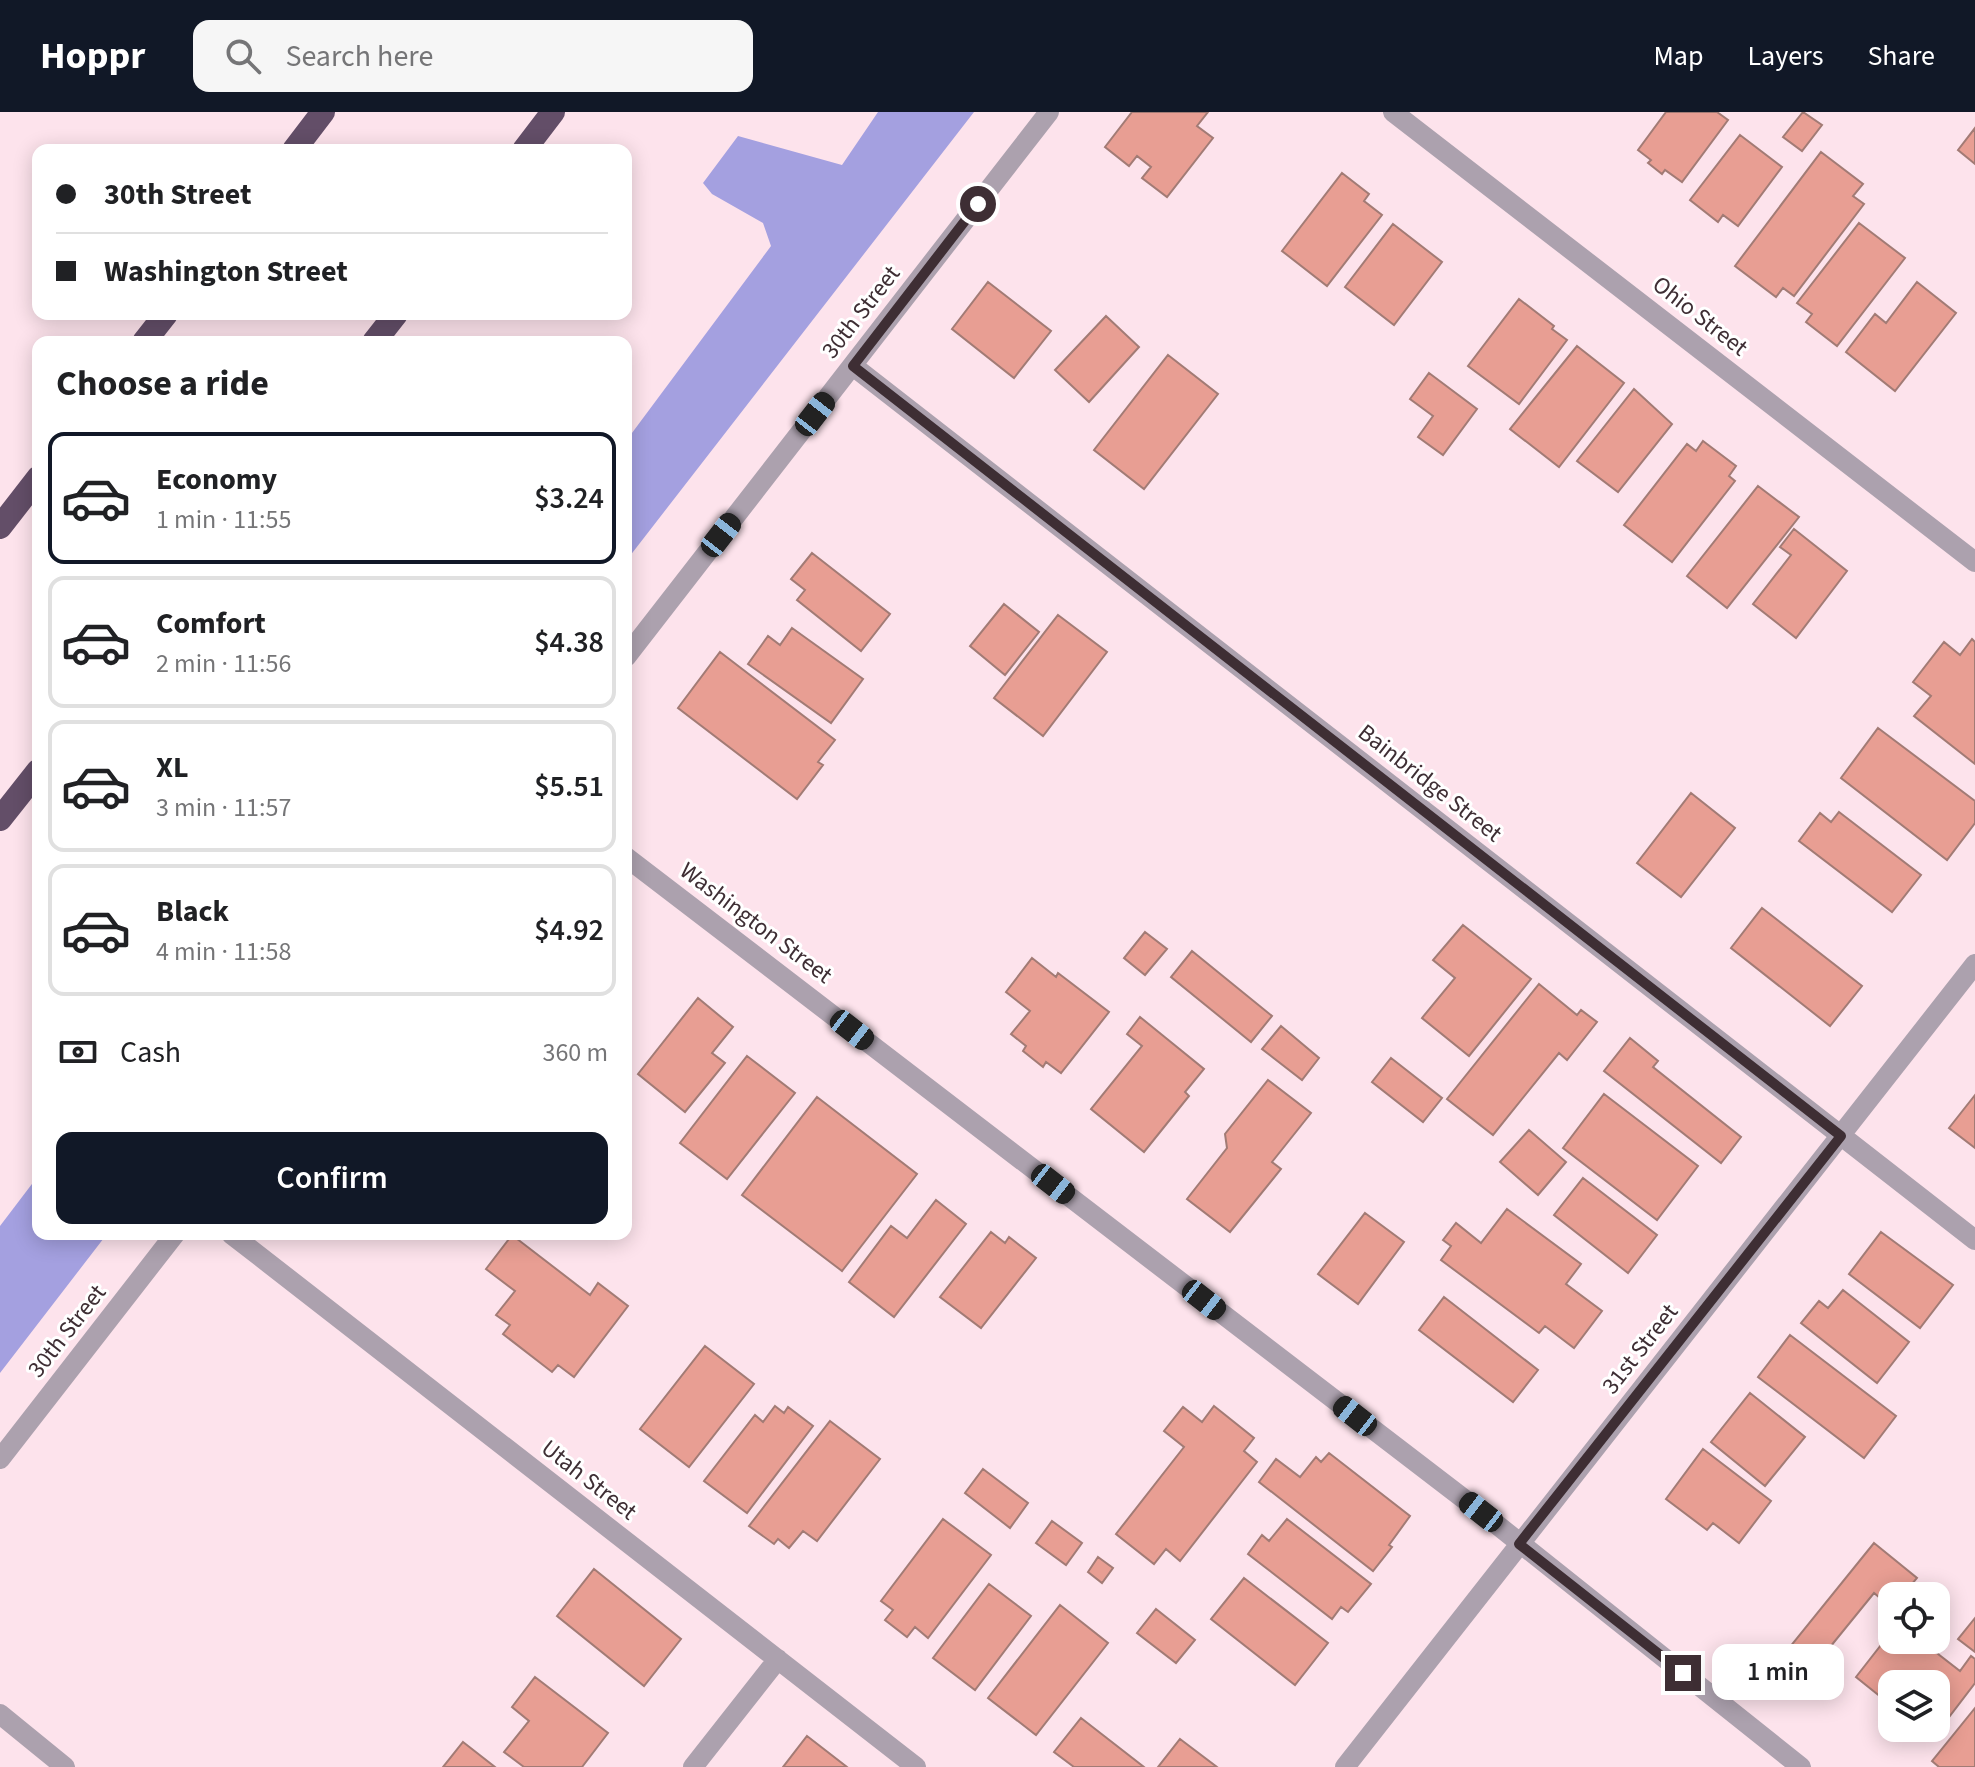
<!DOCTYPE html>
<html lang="en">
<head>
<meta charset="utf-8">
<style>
	body { margin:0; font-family:"Source Sans 3",sans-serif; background:#f6f6f6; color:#202124; height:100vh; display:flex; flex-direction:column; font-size:30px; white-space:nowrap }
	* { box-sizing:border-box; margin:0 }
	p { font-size:26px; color:#757577 }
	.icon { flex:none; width:44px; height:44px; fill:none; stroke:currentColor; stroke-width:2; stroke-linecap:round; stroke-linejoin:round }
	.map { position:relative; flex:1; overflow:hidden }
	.panel { position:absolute; left:32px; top:224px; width:600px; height:904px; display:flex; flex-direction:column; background:#fff; border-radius:16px; box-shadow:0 4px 20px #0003 }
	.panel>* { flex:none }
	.banner { position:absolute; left:32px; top:32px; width:600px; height:176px; border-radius:16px; box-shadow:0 4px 20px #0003; display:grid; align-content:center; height:176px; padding:0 24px; background:#fff }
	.fabs { position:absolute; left:1878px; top:1470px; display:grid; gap:16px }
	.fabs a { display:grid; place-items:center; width:72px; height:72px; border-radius:16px; background:#fff; box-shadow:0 4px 20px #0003; font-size:40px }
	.end { position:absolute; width:36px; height:36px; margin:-18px; border:10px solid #3e2e34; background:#fff; box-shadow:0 0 0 4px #fff }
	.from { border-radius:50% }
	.bubble { position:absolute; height:56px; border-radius:16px; background:#fff; box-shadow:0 4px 20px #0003; font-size:26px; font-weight:600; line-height:56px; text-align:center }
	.car { position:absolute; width:24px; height:48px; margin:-24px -12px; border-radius:10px; box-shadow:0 0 6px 2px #0007; background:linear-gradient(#222 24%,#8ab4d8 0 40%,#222 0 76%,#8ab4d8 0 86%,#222 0) }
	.banner b { display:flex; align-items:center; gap:28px; height:76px; font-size:30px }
	.banner b+b { border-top:2px solid #e0e0e0 }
	.banner i { width:20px; height:20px; background:#202124 }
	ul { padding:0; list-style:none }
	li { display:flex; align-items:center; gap:24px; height:132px; margin:0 16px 12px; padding:0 8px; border:4px solid #e0e0e0; border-radius:16px }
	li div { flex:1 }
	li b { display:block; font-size:30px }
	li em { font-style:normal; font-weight:600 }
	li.on { border-color:#111827 }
	li>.icon { width:72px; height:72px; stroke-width:1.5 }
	h2 { padding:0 24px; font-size:36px; line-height:96px }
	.pay { display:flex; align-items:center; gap:20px; height:88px; padding:0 24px; font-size:30px }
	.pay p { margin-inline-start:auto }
	.cta { display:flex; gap:16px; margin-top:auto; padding:16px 24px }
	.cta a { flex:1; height:92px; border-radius:16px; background:#111827; color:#fff; font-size:32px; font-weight:600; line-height:92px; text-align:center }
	header { display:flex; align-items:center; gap:48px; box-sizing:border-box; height:112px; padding:0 40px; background:#111827; color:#fff }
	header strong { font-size:38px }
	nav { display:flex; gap:44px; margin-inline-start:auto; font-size:28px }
	.search { width:560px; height:72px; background:#f6f6f6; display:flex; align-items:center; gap:20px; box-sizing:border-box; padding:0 28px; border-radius:16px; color:#757577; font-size:30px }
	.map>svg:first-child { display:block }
	.water { fill:#a4a0e0 }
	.building { fill:#e89e93; stroke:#a27b75; stroke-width:2 }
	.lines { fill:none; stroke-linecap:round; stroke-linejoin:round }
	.street { stroke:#aca1ae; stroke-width:20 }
	.highway { stroke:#634e68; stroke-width:24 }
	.route { stroke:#3e2e34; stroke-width:10 }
	.labels { text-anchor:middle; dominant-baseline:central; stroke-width:6; stroke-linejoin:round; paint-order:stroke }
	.street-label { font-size:24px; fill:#3e2e34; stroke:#fff }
</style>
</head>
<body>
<header>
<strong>Hoppr</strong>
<div class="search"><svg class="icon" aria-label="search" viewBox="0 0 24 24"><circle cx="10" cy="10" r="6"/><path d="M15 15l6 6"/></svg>Search here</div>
<nav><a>Map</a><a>Layers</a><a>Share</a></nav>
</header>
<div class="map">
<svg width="1975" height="1655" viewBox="0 0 1975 1655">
	<rect width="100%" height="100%" fill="#fde3ec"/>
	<path class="water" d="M878,0H974L626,449V329L771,134L763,111L712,82L703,71L738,24L842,53Z
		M38,1064V1122H107L0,1261V1114Z"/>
	<path class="building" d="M1132,0H1208L1197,14L1213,26L1167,85L1142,66L1151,55L1137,44L1129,54L1105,35Z
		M1666,0H1717L1728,8L1682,70L1665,58L1662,62L1648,51L1651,48L1638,38Z
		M1803,0L1822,13L1802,39L1783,25Z
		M1975,16V52L1958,38Z
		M1740,23L1782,55L1738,114L1723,103L1718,110L1690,88Z
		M1821,40L1863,72L1853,84L1864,92L1794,184L1783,176L1776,185L1735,154Z
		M1342,61L1369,82L1364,89L1382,103L1327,174L1282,139Z
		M1859,111L1905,146L1837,234L1806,210L1812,202L1797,191Z
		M1393,112L1442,150L1394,213L1345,175Z
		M988,170L1051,219L1014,266L952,217Z
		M1917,170L1956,201L1895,279L1846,240L1875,202L1886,211Z
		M1519,187L1554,214L1552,217L1567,228L1519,292L1468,254Z
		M1106,204L1139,235L1089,290L1055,258Z
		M1577,234L1624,271L1559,355L1510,317Z
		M1168,243L1218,282L1144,377L1094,338Z
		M1429,261L1477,297L1443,343L1418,325L1433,304L1410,287Z
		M1634,277L1672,312L1618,380L1577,349Z
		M1703,329L1736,354L1729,364L1735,369L1672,450L1624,413L1687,332L1696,339Z
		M1758,374L1799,405L1727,496L1687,464Z
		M1794,417L1847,459L1796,526L1753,492L1791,443L1780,435Z
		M812,441L890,502L861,539L797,488L805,478L791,467Z
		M1004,492L1039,520L1005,563L970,534Z
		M1058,503L1107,540L1043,624L994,586Z
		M792,516L863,567L831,611L748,552L768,524L780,533Z
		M1972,527L1975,530V652L1914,604L1931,584L1913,570L1944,530L1960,543Z
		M720,540L835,628L818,650L823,653L797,687L678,596Z
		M1878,616L1975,689V711L1947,748L1841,666Z
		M1691,681L1735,716L1681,785L1637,751Z
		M1839,700L1921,763L1892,800L1799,729L1820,701L1831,710Z
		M1762,796L1862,874L1830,914L1731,836Z
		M1463,813L1531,867L1469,944L1422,906L1455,866L1433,848Z
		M1145,820L1167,837L1145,863L1124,846Z
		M1192,839L1272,904L1251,930L1171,865Z
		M1032,846L1056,865L1058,861L1109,900L1061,961L1046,950L1043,955L1023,939L1026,934L1011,922L1030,899L1006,880Z
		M1539,872L1577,903L1581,898L1597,910L1567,948L1559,941L1493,1023L1447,987Z
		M698,886L733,915L712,941L725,951L685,1000L638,962Z
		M1140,905L1204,957L1185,980L1189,984L1144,1040L1091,997L1142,934L1127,922Z
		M1281,914L1319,946L1302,968L1262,937Z
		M1630,926L1658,949L1653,955L1741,1025L1721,1051L1604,959Z
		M747,944L795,981L727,1067L680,1031Z
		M1391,946L1442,986L1423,1010L1372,970Z
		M1268,968L1311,1001L1272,1050L1281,1057L1230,1120L1187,1087L1227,1036L1225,1022Z
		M1604,982L1698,1054L1657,1108L1563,1036Z
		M1975,983V1036L1949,1016Z
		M817,985L917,1062L842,1159L742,1083Z
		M1529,1018L1566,1050L1538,1083L1500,1050Z
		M1583,1066L1657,1123L1628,1161L1554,1103Z
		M936,1088L966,1112L894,1205L849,1170L891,1114L907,1126Z
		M1507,1097L1581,1152L1566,1172L1602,1199L1574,1236L1545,1214L1539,1221L1441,1148L1451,1134L1443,1128L1456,1111L1481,1131Z
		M1365,1101L1404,1130L1358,1192L1318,1162Z
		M991,1120L1005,1131L1009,1125L1036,1146L981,1216L940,1185Z
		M1881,1120L1953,1173L1920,1216L1849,1162Z
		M512,1123L590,1183L598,1171L628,1194L574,1265L558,1253L552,1260L503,1222L510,1213L496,1203L515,1179L486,1157Z
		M1843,1178L1909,1230L1877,1271L1801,1211L1819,1189L1828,1196Z
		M1444,1185L1538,1258L1513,1290L1419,1218Z
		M1790,1223L1896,1304L1864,1346L1758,1265Z
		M705,1234L754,1272L689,1355L640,1317Z
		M1750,1281L1805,1325L1765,1374L1711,1330Z
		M775,1294L784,1301L788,1295L813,1314L747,1401L704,1369L755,1303L763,1310Z
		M1214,1294L1254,1326L1244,1339L1257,1350L1180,1449L1166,1437L1154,1452L1116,1422L1184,1335L1164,1319L1183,1295L1202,1310Z
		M830,1309L880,1347L817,1429L803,1419L789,1436L778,1427L774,1432L749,1414Z
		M1703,1337L1771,1389L1739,1431L1713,1411L1707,1418L1666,1387Z
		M1329,1341L1410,1404L1389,1433L1392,1435L1373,1459L1259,1370L1276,1347L1300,1365L1316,1345L1321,1350Z
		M983,1357L1028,1391L1010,1416L965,1381Z
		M943,1407L991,1443L928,1526L915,1515L907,1525L885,1508L893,1498L881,1489Z
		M1287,1407L1371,1472L1348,1500L1341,1495L1332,1507L1248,1442L1262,1423L1269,1429Z
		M1052,1409L1082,1431L1066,1453L1036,1431Z
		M1874,1431L1917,1466L1902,1484H1892V1496L1874,1481L1813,1556L1789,1536Z
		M1098,1445L1113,1456L1102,1471L1088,1460Z
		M594,1457L681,1527L644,1574L557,1504Z
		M1244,1466L1328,1531L1295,1573L1211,1507Z
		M989,1472L1031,1504L975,1578L933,1546Z
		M1060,1493L1108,1531L1036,1623L988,1586Z
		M1156,1497L1195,1528L1176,1551L1137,1521Z
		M1975,1506V1540L1958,1527Z
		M1892,1519V1528H1920L1960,1559L1971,1544L1975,1547V1571L1933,1626L1920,1616H1936V1572H1892V1594L1856,1565Z
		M535,1565L608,1621L582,1655H524L504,1640L529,1609L512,1595Z
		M1975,1596V1655H1939L1932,1649Z
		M1081,1606L1144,1655H1074L1054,1640Z
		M807,1624L847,1655H783Z
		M1180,1627L1217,1655H1158Z
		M463,1630L495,1655H443Z"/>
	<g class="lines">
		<path class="street" d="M1393,0L1975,450
			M853,254L1975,1128
			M626,545L1049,0
			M626,745L1481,1400L1801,1655
			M231,1122L916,1655
			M0,1347L175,1122
			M0,1602L65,1655
			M693,1655L778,1547
			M1345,1655L1975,852"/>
		<path class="highway" d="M294,38L323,0
			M524,38L553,0
			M144,230L166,202
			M374,230L396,202
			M0,415L38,366
			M0,707L38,659"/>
	</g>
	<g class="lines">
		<path class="route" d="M978,92L853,254L1841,1024L1519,1432L1683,1561"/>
	</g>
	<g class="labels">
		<g class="street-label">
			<text transform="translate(861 200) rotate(-52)">30th Street</text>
			<text transform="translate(1700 204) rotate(38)">Ohio Street</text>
			<text transform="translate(1430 671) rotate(38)">Bainbridge Street</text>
			<text transform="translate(756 811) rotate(37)">Washington Street</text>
			<text transform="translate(67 1219) rotate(-52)">30th Street</text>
			<text transform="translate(1640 1237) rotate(-52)">31st Street</text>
			<text transform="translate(589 1368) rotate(38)">Utah Street</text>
		</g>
	</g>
</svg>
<div class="fabs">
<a><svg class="icon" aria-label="locate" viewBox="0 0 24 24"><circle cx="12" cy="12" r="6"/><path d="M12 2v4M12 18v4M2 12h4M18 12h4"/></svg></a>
<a><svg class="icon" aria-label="layers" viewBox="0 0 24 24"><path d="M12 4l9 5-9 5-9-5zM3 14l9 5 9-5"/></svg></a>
</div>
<i class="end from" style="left:978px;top:92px"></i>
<i class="end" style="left:1683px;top:1561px"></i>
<div class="bubble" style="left:1712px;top:1532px;width:132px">1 min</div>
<i class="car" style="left:815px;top:302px;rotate:38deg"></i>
<i class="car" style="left:721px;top:423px;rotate:38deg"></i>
<i class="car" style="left:852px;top:918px;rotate:128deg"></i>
<i class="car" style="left:1053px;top:1072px;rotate:128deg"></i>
<i class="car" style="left:1204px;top:1188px;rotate:128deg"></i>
<i class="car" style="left:1355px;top:1304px;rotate:308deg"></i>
<i class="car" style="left:1481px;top:1400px;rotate:308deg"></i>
<div class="banner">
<b><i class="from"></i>30th Street</b>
<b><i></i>Washington Street</b>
</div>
<section class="panel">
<h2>Choose a ride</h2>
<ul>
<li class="on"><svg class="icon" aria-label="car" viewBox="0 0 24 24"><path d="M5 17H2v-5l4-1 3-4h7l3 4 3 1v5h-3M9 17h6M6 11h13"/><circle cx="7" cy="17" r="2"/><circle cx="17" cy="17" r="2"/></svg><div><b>Economy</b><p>1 min · 11:55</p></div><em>$3.24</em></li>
<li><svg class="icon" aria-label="car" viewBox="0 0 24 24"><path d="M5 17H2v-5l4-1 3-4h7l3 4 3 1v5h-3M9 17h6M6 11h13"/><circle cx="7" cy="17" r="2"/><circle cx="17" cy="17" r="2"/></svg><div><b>Comfort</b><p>2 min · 11:56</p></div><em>$4.38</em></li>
<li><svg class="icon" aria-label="car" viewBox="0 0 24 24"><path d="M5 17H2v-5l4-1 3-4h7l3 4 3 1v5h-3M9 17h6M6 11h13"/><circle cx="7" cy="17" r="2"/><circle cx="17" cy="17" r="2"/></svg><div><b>XL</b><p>3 min · 11:57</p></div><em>$5.51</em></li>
<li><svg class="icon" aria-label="car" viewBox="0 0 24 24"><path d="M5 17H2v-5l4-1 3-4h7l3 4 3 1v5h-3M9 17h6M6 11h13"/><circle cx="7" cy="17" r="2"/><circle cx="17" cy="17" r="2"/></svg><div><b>Black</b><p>4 min · 11:58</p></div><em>$4.92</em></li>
</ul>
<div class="pay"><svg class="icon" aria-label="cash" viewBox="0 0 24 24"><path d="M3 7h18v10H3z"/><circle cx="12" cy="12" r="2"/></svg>Cash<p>360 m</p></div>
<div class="cta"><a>Confirm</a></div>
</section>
</div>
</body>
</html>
